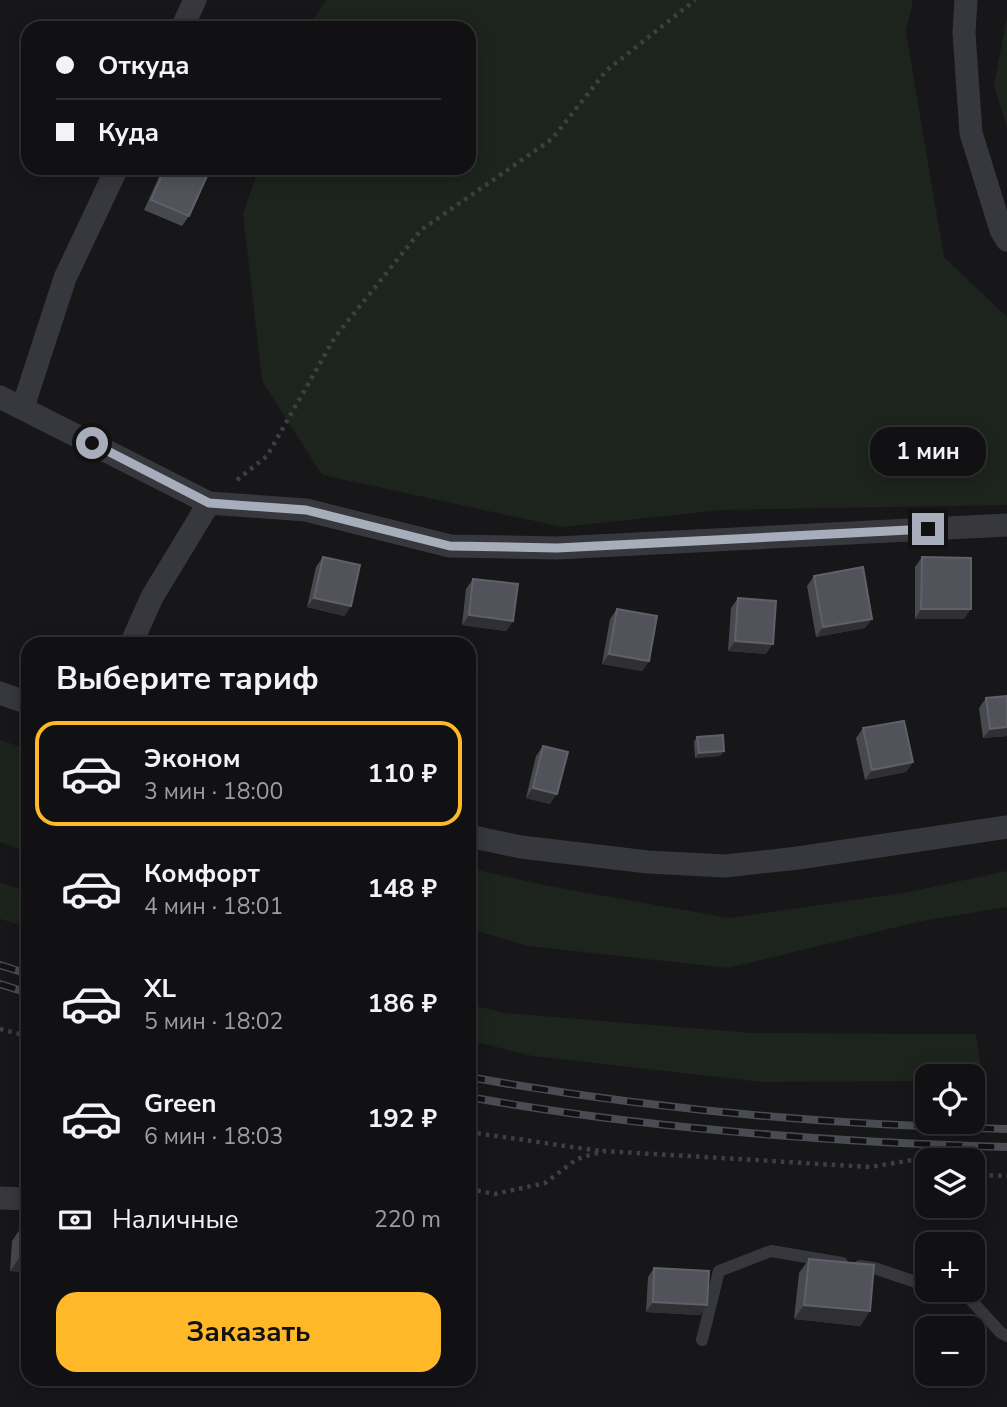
<!DOCTYPE html>
<html lang="ru">
<head>
<meta charset="utf-8">
<style>
	body { margin:0; font-family:"Nunito Sans",sans-serif; background:#1a191c; color:#f1f3f6; height:100vh; display:flex; flex-direction:column; font-size:26px; white-space:nowrap }
	* { box-sizing:border-box; margin:0 }
	p { font-size:23px; color:#9c9da0 }
	.icon { flex:none; width:38px; height:38px; fill:none; stroke:currentColor; stroke-width:2; stroke-linecap:round; stroke-linejoin:round }
	.map { position:relative; flex:1; overflow:hidden }
	.panel { position:absolute; left:21px; top:637px; width:455px; height:749px; display:flex; flex-direction:column; background:#111013; border-radius:21px; box-shadow:0 4px 18px #0003,0 0 0 2px #303033 }
	.panel>* { flex:none }
	.banner { position:absolute; left:21px; top:21px; width:455px; height:154px; border-radius:21px; box-shadow:0 4px 18px #0003,0 0 0 2px #303033; display:grid; align-content:center; height:154px; padding:0 35px; background:#111013 }
	.tools { position:absolute; left:915px; top:1064px; display:grid; gap:14px }
	.tools a { display:grid; place-items:center; width:70px; height:70px; border-radius:14px; background:#111013; box-shadow:0 4px 18px #0003,0 0 0 2px #303033; font-size:35px }
	.end { position:absolute; width:32px; height:32px; margin:-16px; border:9px solid #a7adba; background:#111; box-shadow:0 0 0 4px #111 }
	.from { border-radius:50% }
	.bubble { position:absolute; height:49px; border-radius:21px; background:#111013; box-shadow:0 4px 18px #0003,0 0 0 2px #303033; font-size:23px; font-weight:700; line-height:49px; text-align:center }
	.banner b { display:flex; align-items:center; gap:24px; height:66px; font-size:26px }
	.banner b+b { border-top:2px solid #303033 }
	.banner i { width:18px; height:18px; background:#f1f3f6 }
	ul { padding:0; list-style:none }
	li { display:flex; align-items:center; gap:21px; height:105px; margin:0 14px 10px; padding:0 21px; border:4px solid transparent; border-radius:21px }
	li div { flex:1 }
	li b { display:block; font-size:26px }
	li em { font-style:normal; font-weight:700 }
	li.active { border-color:#ffb928 }
	li>.icon { width:63px; height:63px; stroke-width:1.5 }
	h2 { padding:0 35px; font-size:32px; line-height:84px }
	.pay { display:flex; align-items:center; gap:18px; height:77px; padding:0 35px; font-size:26px }
	.pay p { margin-inline-start:auto }
	.action { display:flex; gap:14px; margin-top:auto; padding:14px 35px }
	.action a { flex:1; height:80px; border-radius:21px; background:#ffb928; color:#111; font-size:28px; font-weight:700; line-height:80px; text-align:center }
	.map>svg:first-child { display:block }
	.green { fill:#1c241d }
	.lines { fill:none; stroke-linecap:round; stroke-linejoin:round }
	.path { stroke:#3d3f45; stroke-width:4.5; stroke-dasharray:3.5 5; stroke-linecap:butt }
	.lane { stroke:#37383e; stroke-width:12 }
	.street { stroke:#37383e; stroke-width:23 }
	.rail-casing { stroke:#4a4c53; stroke-width:8 }
	.rail { stroke:#121114; stroke-width:5; stroke-dasharray:16; stroke-linecap:butt }
	.wall { fill:#47494e }
	.shaded-wall { fill:#303034 }
	.building { fill:#52535a; stroke:#5f6169; stroke-width:2 }
	.route { stroke:#a7adba; stroke-width:9 }
</style>
</head>
<body>
<div class="map">
<svg width="1007" height="1407" viewBox="0 0 1007 1407">
	<rect width="100%" height="100%" fill="#171619"/>
	<path class="green" d="M326,0H913L906,32L944,257L1007,317V505L722,510L562,527L322,475L262,381L243,213L259,168H469V28H308Z
		M1007,17V128L994,85Z
		M0,740L28,749V852L0,842Z
		M469,868L549,886L729,918L909,892L1007,871V907L922,921L728,968L528,946L469,929Z
		M0,883L28,891V927L0,919Z
		M469,1004L504,1013L753,1033L976,1034L983,1081H973V1076H928L927,1081L762,1082L532,1056L469,1040Z"/>
	<g class="lines">
		<path class="path" d="M237,480L267,456L335,337L421,230L552,139L606,71L695,0
			M0,1029L28,1036
			M469,1132L600,1151
			M973,1172L984,1175L1007,1176
			M469,1189L495,1194L545,1183L577,1159L604,1151L870,1167L919,1159L928,1161"/>
		<path class="lane" d="M860,1266L874,1268L928,1286
			M940,1290L970,1299L1001,1333L1007,1336
			M702,1340L719,1271L771,1251L842,1263"/>
		<path class="street" d="M966,0L964,33L971,133L1001,230L1007,240
			M182,28L195,0
			M0,397L209,503L152,597L131,644
			M23,407L65,278L117,168
			M209,503L306,510L450,546L557,548L1007,525
			M0,693L28,703
			M469,836L521,847L648,862L725,866L798,858L1007,827
			M0,1198L28,1199"/>
		<g class="rail-casing">
			<path id="rail" d="M0,965L28,974
				M0,984L28,993
				M469,1077C647,1109 827,1125 1007,1129
				M469,1097C647,1129 827,1142 1007,1147"/>
		</g>
		<use href="#rail" class="rail"/>
	</g>
	<path class="wall" d="M163,168H190L189,216L182,226L144,210Z
		M323,557L351,606L344,616L307,607L316,567Z
		M922,557L964,619H915V567Z
		M814,576L872,619L865,628L816,637L807,586Z
		M473,579L513,621L506,631L462,625L466,589Z
		M738,598L766,654L728,651L731,608Z
		M617,609L649,661L642,671L602,664L610,619Z
		M986,698L1007,736L983,738L979,708Z
		M863,728L913,762L906,772L865,780L856,738Z
		M697,737L724,751L720,756L695,758L694,742Z
		M543,746L550,804L526,798L536,756Z
		M22,1226L28,1272L10,1271L12,1241Z
		M809,1259L870,1311L860,1326L794,1319L799,1273Z
		M654,1268L707,1305L700,1315L646,1312L648,1277Z"/>
	<path class="shaded-wall" d="M314,598L351,606L344,616L307,607Z
		M921,609H971L964,619H915Z
		M469,615L513,621L506,631L462,625Z
		M872,619L865,628L816,637L823,627Z
		M735,641L773,644L766,654L728,651Z
		M609,654L649,661L642,671L602,664Z
		M1007,727V736L983,738L990,729Z
		M724,751L720,756L695,758L699,753Z
		M913,762L906,772L865,780L872,770Z
		M533,788L557,794L550,804L526,798Z
		M20,1257H28V1272L10,1271Z
		M653,1302L707,1305L700,1315L646,1312Z
		M804,1305L870,1311L860,1326L794,1319Z"/>
	<path class="building" d="M165,168H190L207,176L189,216L151,200Z
		M323,557L360,565L351,606L314,598Z
		M922,557L971,558V609H921Z
		M863,567L872,619L823,627L814,576Z
		M473,579L518,584L513,621L469,615Z
		M738,598L776,601L773,644L735,641Z
		M617,609L657,616L649,661L609,654Z
		M1007,696V727L990,729L986,698Z
		M469,714L476,715L469,752Z
		M904,721L913,762L872,770L863,728Z
		M723,735L724,751L699,753L697,737Z
		M543,746L568,752L557,794L533,788Z
		M22,1226H28V1257H20Z
		M809,1259L874,1265L870,1311L804,1305Z
		M654,1268L709,1271L707,1305L653,1302Z"/>
	<g class="lines">
		<path class="route" d="M92,443L209,503L306,510L450,546L557,548L928,529"/>
	</g>
</svg>
<div class="tools">
<a><svg class="icon" aria-label="locate" viewBox="0 0 24 24"><circle cx="12" cy="12" r="6"/><path d="M12 2v4M12 18v4M2 12h4M18 12h4"/></svg></a>
<a><svg class="icon" aria-label="layers" viewBox="0 0 24 24"><path d="M12 4l9 5-9 5-9-5zM3 14l9 5 9-5"/></svg></a>
<a>+</a>
<a>−</a>
</div>
<i class="end from" style="left:92px;top:443px"></i>
<i class="end" style="left:928px;top:529px"></i>
<div class="bubble" style="left:870px;top:427px;width:116px">1 мин</div>
<div class="banner">
<b><i class="from"></i>Откуда</b>
<b><i></i>Куда</b>
</div>
<section class="panel">
<h2>Выберите тариф</h2>
<ul>
<li class="active"><svg class="icon" aria-label="car" viewBox="0 0 24 24"><path d="M5 17H2v-5l4-1 3-4h7l3 4 3 1v5h-3M9 17h6M6 11h13"/><circle cx="7" cy="17" r="2"/><circle cx="17" cy="17" r="2"/></svg><div><b>Эконом</b><p>3 мин · 18:00</p></div><em>110 ₽</em></li>
<li><svg class="icon" aria-label="car" viewBox="0 0 24 24"><path d="M5 17H2v-5l4-1 3-4h7l3 4 3 1v5h-3M9 17h6M6 11h13"/><circle cx="7" cy="17" r="2"/><circle cx="17" cy="17" r="2"/></svg><div><b>Комфорт</b><p>4 мин · 18:01</p></div><em>148 ₽</em></li>
<li><svg class="icon" aria-label="car" viewBox="0 0 24 24"><path d="M5 17H2v-5l4-1 3-4h7l3 4 3 1v5h-3M9 17h6M6 11h13"/><circle cx="7" cy="17" r="2"/><circle cx="17" cy="17" r="2"/></svg><div><b>XL</b><p>5 мин · 18:02</p></div><em>186 ₽</em></li>
<li><svg class="icon" aria-label="car" viewBox="0 0 24 24"><path d="M5 17H2v-5l4-1 3-4h7l3 4 3 1v5h-3M9 17h6M6 11h13"/><circle cx="7" cy="17" r="2"/><circle cx="17" cy="17" r="2"/></svg><div><b>Green</b><p>6 мин · 18:03</p></div><em>192 ₽</em></li>
</ul>
<div class="pay"><svg class="icon" aria-label="cash" viewBox="0 0 24 24"><path d="M3 7h18v10H3z"/><circle cx="12" cy="12" r="2"/></svg>Наличные<p>220 m</p></div>
<div class="action"><a>Заказать</a></div>
</section>
</div>
</body>
</html>
